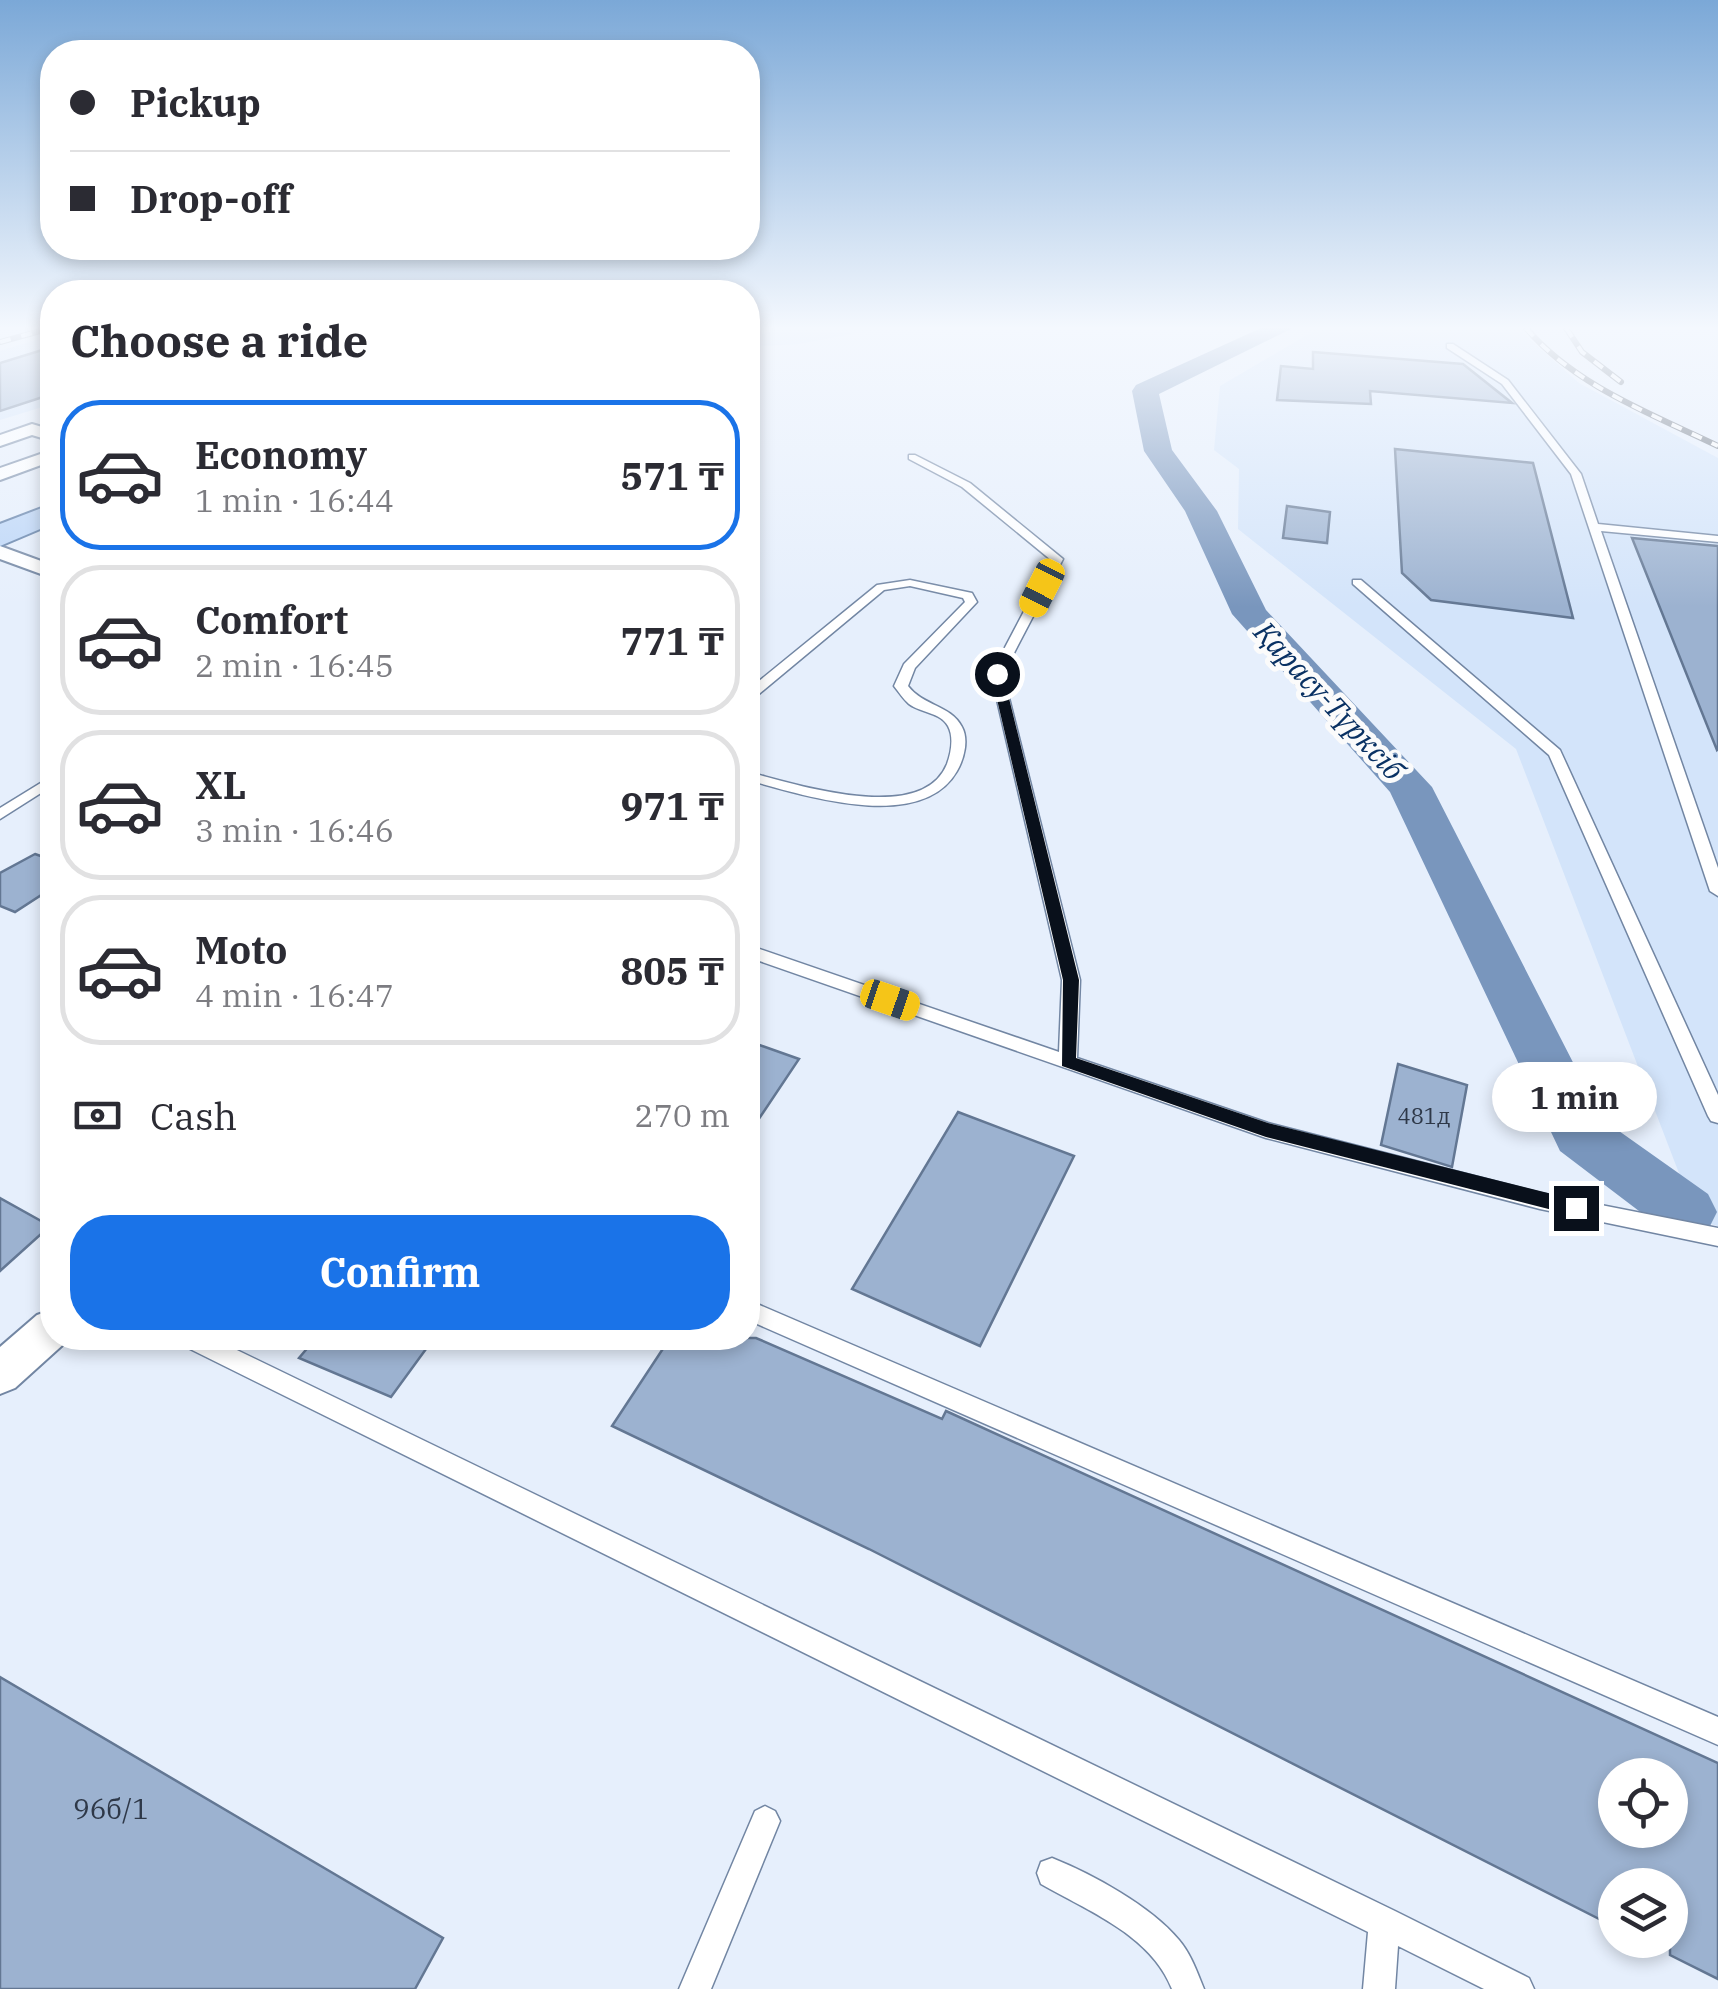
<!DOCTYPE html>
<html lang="en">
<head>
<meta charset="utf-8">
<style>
	body { margin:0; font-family:"IBM Plex Serif",serif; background:#f7f7f7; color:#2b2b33; height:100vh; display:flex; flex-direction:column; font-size:38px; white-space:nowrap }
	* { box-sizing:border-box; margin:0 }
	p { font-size:32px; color:#7c7c81 }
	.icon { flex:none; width:55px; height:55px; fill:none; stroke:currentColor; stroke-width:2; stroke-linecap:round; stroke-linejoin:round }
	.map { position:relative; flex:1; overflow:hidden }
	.drawer { position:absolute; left:40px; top:280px; width:720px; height:1070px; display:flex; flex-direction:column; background:#fff; border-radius:40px; box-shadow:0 5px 15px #0003 }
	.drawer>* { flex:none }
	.banner { position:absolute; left:40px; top:40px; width:720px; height:220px; border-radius:40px; box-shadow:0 5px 15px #0003; display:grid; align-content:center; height:220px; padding:0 30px; background:#fff }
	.tools { position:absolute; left:1598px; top:1758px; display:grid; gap:20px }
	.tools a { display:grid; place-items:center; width:90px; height:90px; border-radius:50%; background:#fff; box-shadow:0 5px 15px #0003; font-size:50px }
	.end { position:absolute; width:45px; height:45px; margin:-22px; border:12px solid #09101b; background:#fff; box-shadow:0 0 0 5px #fff }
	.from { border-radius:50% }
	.bubble { position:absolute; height:70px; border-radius:35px; background:#fff; box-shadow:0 5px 15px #0003; font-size:32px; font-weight:700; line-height:70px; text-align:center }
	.car { position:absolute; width:30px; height:60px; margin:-30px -15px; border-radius:12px; box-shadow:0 0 8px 2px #0007; background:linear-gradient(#f5c518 24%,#345 0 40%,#f5c518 0 76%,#345 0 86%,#f5c518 0) }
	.banner b { display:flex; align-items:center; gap:35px; height:95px; font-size:38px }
	.banner b+b { border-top:2px solid #e1e1e2 }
	.banner i { width:25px; height:25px; background:#2b2b33 }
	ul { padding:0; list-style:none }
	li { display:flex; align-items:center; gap:30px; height:150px; margin:0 20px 15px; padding:0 10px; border:5px solid #e1e1e2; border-radius:40px }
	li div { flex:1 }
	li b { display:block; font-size:38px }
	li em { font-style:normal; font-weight:700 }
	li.on { border-color:#1a73e8 }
	li>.icon { width:90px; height:90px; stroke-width:1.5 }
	h2 { padding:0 30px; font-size:45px; line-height:120px }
	.pay { display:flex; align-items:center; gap:25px; height:110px; padding:0 30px; font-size:38px }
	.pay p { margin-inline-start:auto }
	.action { display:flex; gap:20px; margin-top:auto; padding:20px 30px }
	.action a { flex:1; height:115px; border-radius:40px; background:#1a73e8; color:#fff; font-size:40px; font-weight:700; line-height:115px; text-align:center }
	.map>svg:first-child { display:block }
	.built { fill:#d3e4fa }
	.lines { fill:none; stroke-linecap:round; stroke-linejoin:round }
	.river { fill:#7996bd; fill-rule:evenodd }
	.building { fill:#9cb2d0; stroke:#637793; stroke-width:2.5; fill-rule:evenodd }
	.lane-casing { stroke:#7286a3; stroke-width:3 }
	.street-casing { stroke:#7286a3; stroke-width:4 }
	.primary-casing { stroke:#5f7ea7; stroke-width:4 }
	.lane { fill:#fff; fill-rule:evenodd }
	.street { fill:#fff; fill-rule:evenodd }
	.primary { fill:#bbd5f7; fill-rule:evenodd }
	.rail-casing { stroke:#69717d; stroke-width:6 }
	.rail { stroke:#fbfbfb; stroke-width:4; stroke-dasharray:11; stroke-linecap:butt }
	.route { fill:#09101b }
	.labels { text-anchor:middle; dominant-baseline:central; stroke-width:10; stroke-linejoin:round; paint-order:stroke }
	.number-label { font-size:22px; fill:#2e3848 }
	.near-number-label { font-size:28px; fill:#2e3848 }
	.water-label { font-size:30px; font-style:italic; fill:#093163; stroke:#fbfbfb }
</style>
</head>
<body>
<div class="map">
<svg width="1718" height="1989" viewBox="0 0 1718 1989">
	<rect width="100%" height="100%" fill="#e6effc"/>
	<path class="built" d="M748,328H883L799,344L748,347Z
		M1319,328H1517L1579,383L1718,458V1226L1697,1220L1516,749L1238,529L1239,469L1214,450L1220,386Z
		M52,335V404L0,420V351Z"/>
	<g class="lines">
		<path class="river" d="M1261,328H1293L1159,394L1172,450L1217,511L1266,610L1432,787L1602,1119L1708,1194L1717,1212L1708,1230L1686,1237L1664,1230L1560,1151L1390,792L1232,614L1185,511L1144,451L1132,391L1136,385Z"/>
	</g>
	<path class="building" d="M52,347V394L0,411V363Z
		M1313,352L1463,364L1512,403L1370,391L1371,404L1277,400L1281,366L1313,369Z
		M1395,449L1533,463L1573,618L1431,600L1402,573Z
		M1287,506L1330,512L1327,543L1283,538Z
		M1632,538L1718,546V749L1717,750Z
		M35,854L52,860V888L15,912L0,906V873Z
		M748,1041L799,1059L748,1135Z
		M1398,1064L1467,1085L1452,1167L1381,1145Z
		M958,1112L1074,1156L980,1346L852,1289Z
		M0,1198L50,1226L0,1271Z
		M316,1338H434L391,1397L299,1358Z
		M670,1338H756L942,1419L946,1411L1718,1763V1979L1670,1955V1885H1615V1927L869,1549L612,1426ZM1615,1775H1670V1830H1615Z
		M0,1677L443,1938L415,1989H0Z"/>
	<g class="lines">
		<g class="lane-casing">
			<path id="lane" d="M1447,344H1453L1508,380L1581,474L1598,524L1718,536V542L1601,531L1718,868V896L1710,891L1571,474L1502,384L1447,348Z
				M909,455H915L970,483L1063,559L1003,674L1080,980L1077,1058L1268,1123L1540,1193L1718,1228V1246L1540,1209L1266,1138L748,957V945L1059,1052L1062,980L991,674L1051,560L962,487L909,459Z
				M910,580L972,593L977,602L915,668L908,686C923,706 951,705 962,727C969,740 964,759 957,771C921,834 803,795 748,780V772C796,784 922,826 947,764C951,753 954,737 948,726C940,712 921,713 909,704C903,699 899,692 894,686L904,664L965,602L963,598L910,586L884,590L753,699L748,700V690L877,585Z
				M1353,580H1361L1560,750L1718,1095V1123L1711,1121L1708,1116L1549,755L1353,584Z
				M52,776V786L0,819V808Z
				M748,1300L1718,1717V1745L748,1320Z
				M179,1338H212L1395,1911L1529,1978L1534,1989H1484L1398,1946L1395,1989H1363L1368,1932L182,1345Z
				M765,1806L775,1811L780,1821L711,1989H679L755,1811Z
				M1052,1858C1092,1874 1151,1906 1179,1940C1191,1954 1197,1972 1204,1989H1172C1151,1935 1088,1911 1041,1884L1037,1873L1041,1862Z"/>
		</g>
		<g class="street-casing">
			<path id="street" d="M32,424L52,430V441L32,435L0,446V435Z
				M52,450V461L0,480V468Z
				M0,546L52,565V578L0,559Z
				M52,1310V1338H68L67,1341L15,1388L0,1394V1347L37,1315Z"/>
		</g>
		<g class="primary-casing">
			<path id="primary" d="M52,504V524L0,546V524Z"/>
		</g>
		<use href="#lane" class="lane"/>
		<use href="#street" class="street"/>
		<use href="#primary" class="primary"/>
		<g class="rail-casing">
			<path id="rail" d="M1526,328C1575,386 1652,414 1718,446
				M1566,328L1582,352L1621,382
				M0,342L51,328"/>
		</g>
		<use href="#rail" class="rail"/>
	</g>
	<linearGradient id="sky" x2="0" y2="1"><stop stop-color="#7ba8d7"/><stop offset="0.54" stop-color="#f4f8fe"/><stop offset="1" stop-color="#f4f8fe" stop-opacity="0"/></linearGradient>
	<rect width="1718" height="607" fill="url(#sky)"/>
	<path class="route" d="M997,670L1003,674L1079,980L1076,1058L1268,1123L1576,1200L1585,1208L1583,1214L1576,1216L1266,1137L1062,1066L1063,980L991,674Z"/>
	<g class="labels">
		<g class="number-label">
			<text x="1424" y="1115">481д</text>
		</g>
		<g class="near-number-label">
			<text x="111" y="1808">96б/1</text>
		</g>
		<g class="water-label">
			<text transform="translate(1330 700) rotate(47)">Қарасу-Түрксіб</text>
		</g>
	</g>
</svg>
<div class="tools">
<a><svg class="icon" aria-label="locate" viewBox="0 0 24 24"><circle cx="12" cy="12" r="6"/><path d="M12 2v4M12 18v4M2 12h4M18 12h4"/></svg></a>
<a><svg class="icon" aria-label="layers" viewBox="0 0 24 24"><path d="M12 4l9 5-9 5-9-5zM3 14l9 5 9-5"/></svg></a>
</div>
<i class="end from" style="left:997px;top:674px"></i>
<i class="end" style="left:1576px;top:1208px"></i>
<div class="bubble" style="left:1492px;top:1062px;width:165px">1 min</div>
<i class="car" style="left:1042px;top:588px;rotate:207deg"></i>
<i class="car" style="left:890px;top:1000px;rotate:109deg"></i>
<div class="banner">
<b><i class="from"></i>Pickup</b>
<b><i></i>Drop-off</b>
</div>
<section class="drawer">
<h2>Choose a ride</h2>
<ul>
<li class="on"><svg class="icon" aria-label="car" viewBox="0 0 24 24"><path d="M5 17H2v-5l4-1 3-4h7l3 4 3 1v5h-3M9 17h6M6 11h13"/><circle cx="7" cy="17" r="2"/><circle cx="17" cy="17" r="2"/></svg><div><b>Economy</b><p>1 min · 16:44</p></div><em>571 ₸</em></li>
<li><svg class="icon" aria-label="car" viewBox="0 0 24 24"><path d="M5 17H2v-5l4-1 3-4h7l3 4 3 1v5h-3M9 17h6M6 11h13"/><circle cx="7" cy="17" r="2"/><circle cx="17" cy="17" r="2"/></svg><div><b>Comfort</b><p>2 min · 16:45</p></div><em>771 ₸</em></li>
<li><svg class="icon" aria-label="car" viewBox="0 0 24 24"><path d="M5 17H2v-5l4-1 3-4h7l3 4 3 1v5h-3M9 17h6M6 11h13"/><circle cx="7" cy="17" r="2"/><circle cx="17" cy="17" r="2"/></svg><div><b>XL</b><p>3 min · 16:46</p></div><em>971 ₸</em></li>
<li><svg class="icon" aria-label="car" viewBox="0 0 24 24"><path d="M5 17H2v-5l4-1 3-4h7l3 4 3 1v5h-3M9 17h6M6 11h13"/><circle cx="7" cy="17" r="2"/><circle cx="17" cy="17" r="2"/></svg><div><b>Moto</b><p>4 min · 16:47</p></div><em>805 ₸</em></li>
</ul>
<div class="pay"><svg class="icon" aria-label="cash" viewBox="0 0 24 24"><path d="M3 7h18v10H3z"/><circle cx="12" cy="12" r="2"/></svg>Cash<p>270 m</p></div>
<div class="action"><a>Confirm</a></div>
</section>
</div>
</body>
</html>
